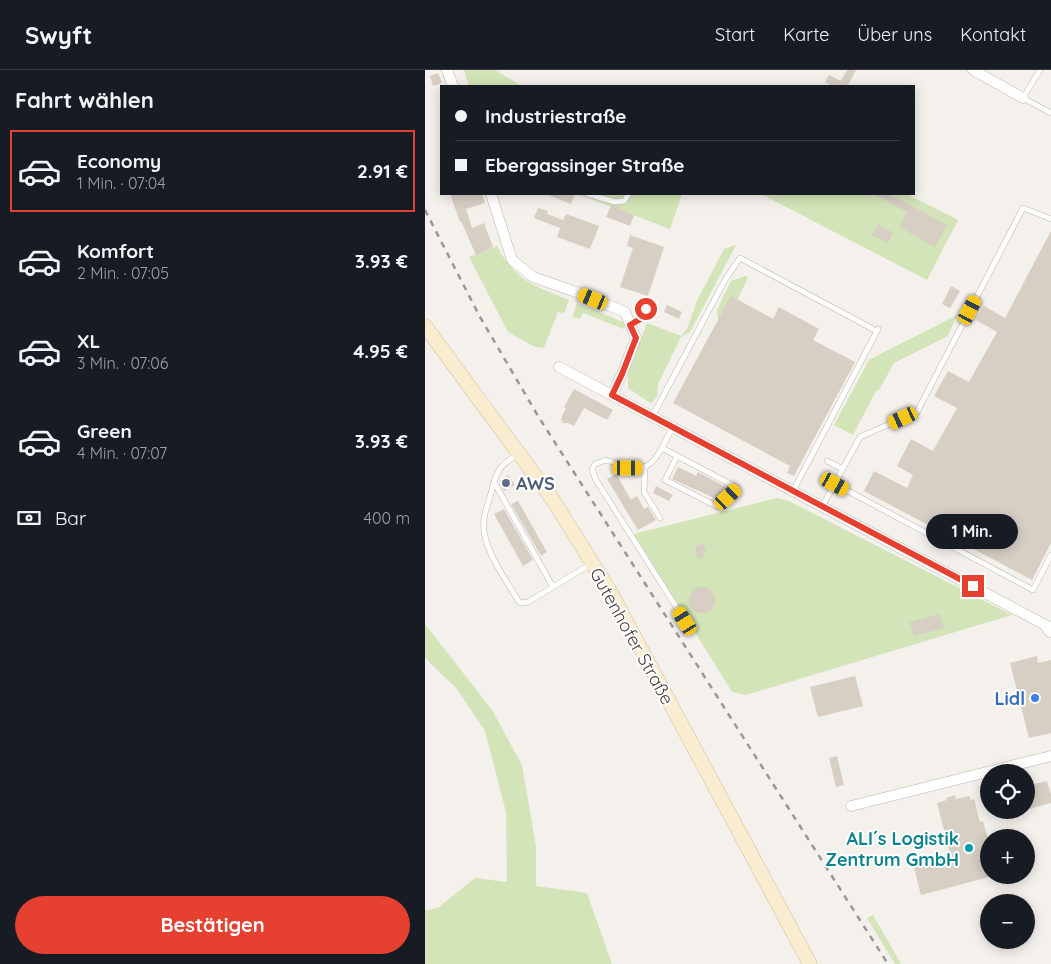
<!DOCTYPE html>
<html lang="de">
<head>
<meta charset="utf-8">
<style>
	body { margin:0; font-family:Quicksand,sans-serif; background:#242831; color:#f1f3f6; height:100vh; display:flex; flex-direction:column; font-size:19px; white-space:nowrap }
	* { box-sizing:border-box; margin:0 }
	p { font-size:16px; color:#9ea1a6 }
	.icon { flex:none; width:28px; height:28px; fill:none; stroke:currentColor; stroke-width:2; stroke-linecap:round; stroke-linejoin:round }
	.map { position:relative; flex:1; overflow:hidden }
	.details { display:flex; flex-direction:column; background:#171b24; width:425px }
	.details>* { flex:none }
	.top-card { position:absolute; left:15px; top:15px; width:475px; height:110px; border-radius:0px; box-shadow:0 2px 12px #0003; display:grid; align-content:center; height:110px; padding:0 15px; background:#171b24 }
	.fabs { position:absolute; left:555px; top:694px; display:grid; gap:10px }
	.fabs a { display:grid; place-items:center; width:55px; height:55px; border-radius:50%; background:#171b24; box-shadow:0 2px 12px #0003; font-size:25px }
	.end { position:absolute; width:22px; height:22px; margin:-11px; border:6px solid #e54030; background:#fff; box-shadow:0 0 0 2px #fff }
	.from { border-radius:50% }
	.bubble { position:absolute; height:35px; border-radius:18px; background:#171b24; box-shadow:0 2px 12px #0003; font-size:16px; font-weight:700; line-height:35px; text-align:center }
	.car { position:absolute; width:15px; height:30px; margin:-15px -8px; border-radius:6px; box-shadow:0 0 4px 1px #0007; background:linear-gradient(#f5c518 24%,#345 0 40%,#f5c518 0 76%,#345 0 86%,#f5c518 0) }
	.top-card b { display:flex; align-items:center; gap:18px; height:48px; font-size:19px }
	.top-card b+b { border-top:1px solid #363941 }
	.top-card i { width:12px; height:12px; background:#f1f3f6 }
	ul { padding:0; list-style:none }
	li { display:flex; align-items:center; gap:15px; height:82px; margin:0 10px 8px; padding:0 5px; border:2px solid transparent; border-radius:0px }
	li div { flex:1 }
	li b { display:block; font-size:19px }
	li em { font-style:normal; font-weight:700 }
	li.on { border-color:#e54030 }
	li>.icon { width:45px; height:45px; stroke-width:1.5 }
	h2 { padding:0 15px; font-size:22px; line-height:60px }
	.pay { display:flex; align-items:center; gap:12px; height:55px; padding:0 15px; font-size:19px }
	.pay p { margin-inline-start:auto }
	.button { display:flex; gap:10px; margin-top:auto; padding:10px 15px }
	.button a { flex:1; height:58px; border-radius:30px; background:#e54030; color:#fff; font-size:20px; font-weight:700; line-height:58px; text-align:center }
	header { display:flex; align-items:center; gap:30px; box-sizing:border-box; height:70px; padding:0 25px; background:#171b24; border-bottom:1px solid #363941 }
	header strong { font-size:24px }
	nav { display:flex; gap:28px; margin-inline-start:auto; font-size:18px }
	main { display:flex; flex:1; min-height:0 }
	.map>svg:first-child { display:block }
	.green { fill:#d3e4b8 }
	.building { fill:#d7cec4 }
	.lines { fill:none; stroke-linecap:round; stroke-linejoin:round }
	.lane-casing { stroke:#beb7ae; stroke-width:6 }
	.street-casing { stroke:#beb7ae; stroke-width:11 }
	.secondary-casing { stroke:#cfbf9f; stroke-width:15 }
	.lane { stroke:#fff; stroke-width:5 }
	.street { stroke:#fff; stroke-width:10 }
	.secondary { stroke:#faeccf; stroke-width:14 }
	.rail { stroke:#989898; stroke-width:2.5; stroke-dasharray:6 6; stroke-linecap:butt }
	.route { stroke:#e54030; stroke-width:6 }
	.service-dot { fill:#5c6f8a; stroke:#fff; stroke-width:2 }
	.shop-dot { fill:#3f7fe0; stroke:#fff; stroke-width:2 }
	.culture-dot { fill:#0f9aa8; stroke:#fff; stroke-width:2 }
	.labels { text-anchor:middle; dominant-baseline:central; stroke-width:4; stroke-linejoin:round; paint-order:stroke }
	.service-label { font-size:18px; font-weight:bold; fill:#4e5e75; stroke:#fff; text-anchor:start }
	.street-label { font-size:18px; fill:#474139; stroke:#fff }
	.shop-label { font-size:18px; font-weight:bold; fill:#366cbe; stroke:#fff; text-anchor:end }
	.culture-label { font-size:18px; font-weight:bold; fill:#0d838f; stroke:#fff; text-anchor:end }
</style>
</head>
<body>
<header>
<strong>Swyft</strong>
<nav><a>Start</a><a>Karte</a><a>Über uns</a><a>Kontakt</a></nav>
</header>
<main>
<section class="details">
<h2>Fahrt wählen</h2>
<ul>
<li class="on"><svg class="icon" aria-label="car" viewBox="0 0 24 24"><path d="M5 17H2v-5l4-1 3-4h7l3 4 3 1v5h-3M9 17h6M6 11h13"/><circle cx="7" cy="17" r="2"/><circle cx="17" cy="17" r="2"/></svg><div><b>Economy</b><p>1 Min. · 07:04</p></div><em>2.91 €</em></li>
<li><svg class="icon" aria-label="car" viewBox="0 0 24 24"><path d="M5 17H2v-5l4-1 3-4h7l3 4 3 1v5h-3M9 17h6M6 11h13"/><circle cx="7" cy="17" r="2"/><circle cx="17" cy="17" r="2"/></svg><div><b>Komfort</b><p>2 Min. · 07:05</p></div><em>3.93 €</em></li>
<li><svg class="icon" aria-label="car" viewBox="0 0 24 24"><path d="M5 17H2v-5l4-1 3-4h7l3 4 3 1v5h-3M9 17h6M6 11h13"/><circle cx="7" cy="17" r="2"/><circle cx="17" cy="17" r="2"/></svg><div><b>XL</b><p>3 Min. · 07:06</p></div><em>4.95 €</em></li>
<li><svg class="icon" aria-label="car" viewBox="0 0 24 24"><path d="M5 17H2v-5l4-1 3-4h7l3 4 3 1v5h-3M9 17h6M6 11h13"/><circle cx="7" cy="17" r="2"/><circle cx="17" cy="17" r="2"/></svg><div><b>Green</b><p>4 Min. · 07:07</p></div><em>3.93 €</em></li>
</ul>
<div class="pay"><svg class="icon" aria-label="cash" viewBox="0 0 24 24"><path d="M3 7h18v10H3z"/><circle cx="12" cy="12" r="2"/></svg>Bar<p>400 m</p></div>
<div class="button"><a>Bestätigen</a></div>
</section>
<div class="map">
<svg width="626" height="894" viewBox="0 0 626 894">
	<rect width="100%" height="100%" fill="#f4f0eb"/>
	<path class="green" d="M39,0H70L97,16H44Z
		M152,124H257L245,159Z
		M336,124H482L533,150L502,210Z
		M311,175L265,262L256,267L233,314L232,326L228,332L225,333L203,318V304L222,253L256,266L262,259L272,231L299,179Z
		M72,176C90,211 110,216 144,230L139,243L133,242L119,278L110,277L83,262L44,187Z
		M320,206L323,208L312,230L293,251L292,240L306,211Z
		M152,233L198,252L200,255L199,259L158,243L155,249L147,247Z
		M532,245L523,266L469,293L454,320L451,321L428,365L409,355L444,290Z
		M352,428L364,431L587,545L321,625L307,622L209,464Z
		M0,554L67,640L97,695L111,776V816L162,823L187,894H0V841L14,837L50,808L82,812L81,742L60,661L32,619L0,588Z
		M448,845L476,894H470L442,848Z"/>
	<path class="building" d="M422,0H431L423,15L426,16H407L400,12L404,5L416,11Z
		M13,3L17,13L8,16L5,6Z
		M25,124H57L60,133L41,139L47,158L59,153L68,177L51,185L36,151L35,152Z
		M121,124H150L146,134Z
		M449,124H465L522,155L510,177L474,157L482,142Z
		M186,135L194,136L193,139L209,145L205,156L181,147Z
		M113,138L123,141L122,144L138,150L141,144L174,156L165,179L132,167L135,158L109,148Z
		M453,154L468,163L462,173L447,165Z
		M626,161V473L607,510L439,421L449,401L482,418L488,405L472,396L486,369L508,381L532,338L509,326L523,301L544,312L572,262L551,250L559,236L580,248Z
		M205,165L239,177L223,226L195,217L208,178L202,176Z
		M526,216L535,221L525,238L517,234Z
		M306,226L348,249L354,237L394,259L388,270L430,292L369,406L362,403L365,396L248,333Z
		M242,235L257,242L254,249L239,242Z
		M149,319L188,340L182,350L159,338L149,356L143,353H138L136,349L141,338L139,337Z
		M253,397L271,406L273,402L301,417L295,429L294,430L247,409Z
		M191,404L206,430L212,426L219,439L223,437L231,450L213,460L182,409Z
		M83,405L90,415L79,421L74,412Z
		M231,416L248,425L244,431L228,423Z
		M93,431L122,482L116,486L86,434Z
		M79,439L108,490L98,496L69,444Z
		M279,474L281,482L278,483L279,487L273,489L270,476Z
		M264 530a13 13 0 1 1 26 0a13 13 0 1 1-26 0Z
		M515,544L519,558L489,566L485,552Z
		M612,586L613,593L626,590V663L604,668L585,593Z
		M430,606L438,636L393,647L385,617Z
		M412,686L419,715L411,717L404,688Z
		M622,711L626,725V733L601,740V716Z
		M530,725L531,729L544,726L546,730L549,729L555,752L558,751L564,773V807L496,825L488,793L525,783L512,733L522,730L521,728Z"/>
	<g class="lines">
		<g class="lane-casing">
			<path id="lane" d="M615,0L598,28L626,43
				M163,124L190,132L199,131L204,124
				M206,255L217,248L221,239
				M227,347L300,210L315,188L448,259
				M247,358C227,397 227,406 181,390L170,394L167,400L171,410L260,551
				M237,378L313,418L293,437L240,410L252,386
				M93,384C72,397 71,403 65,427C63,434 60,441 59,449C55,476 81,510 95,533L103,532L166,494
				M402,391L418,399
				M220,398L219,422L235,448
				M69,412L128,517
				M410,414L608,520L626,485
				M368,421L453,259
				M397,437L435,367L492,342L598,138L626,149
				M618,556L622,563L626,565"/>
		</g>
		<g class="street-casing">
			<path id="street" d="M22,0L28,16
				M548,0L598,28
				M66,124L87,190L108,207L151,222L200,242L211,268L197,304L187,325
				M134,297L626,558
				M426,736L626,686"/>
		</g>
		<g class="secondary-casing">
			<path id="secondary" d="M0,256L128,430L186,523L385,894"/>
		</g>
		<use href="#lane" class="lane"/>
		<use href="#street" class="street"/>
		<use href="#secondary" class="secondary"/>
		<path class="rail" d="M0,140L55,247L113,346L463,894"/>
	</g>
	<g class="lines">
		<path class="route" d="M221,239L217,248L205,255L211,268L197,304L187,325L548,516"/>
	</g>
	<circle class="service-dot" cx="81" cy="413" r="5"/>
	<circle class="shop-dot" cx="610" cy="628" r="5"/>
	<circle class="culture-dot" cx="544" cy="778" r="5"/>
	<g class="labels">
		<g class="service-label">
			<text x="91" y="413">AWS</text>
		</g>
		<g class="street-label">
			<text transform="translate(207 566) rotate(61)">Gutenhofer Straße</text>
		</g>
		<g class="shop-label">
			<text x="600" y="628">Lidl</text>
		</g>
		<g class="culture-label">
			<text x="534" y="768">ALI´s Logistik<tspan x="534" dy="21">Zentrum GmbH</tspan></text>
		</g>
	</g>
</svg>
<div class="fabs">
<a><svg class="icon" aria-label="locate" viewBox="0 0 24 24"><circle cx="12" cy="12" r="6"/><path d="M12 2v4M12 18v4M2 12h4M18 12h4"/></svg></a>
<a>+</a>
<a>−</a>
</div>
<i class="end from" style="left:221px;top:239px"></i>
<i class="end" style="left:548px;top:516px"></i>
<div class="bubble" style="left:501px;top:444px;width:92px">1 Min.</div>
<i class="car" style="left:168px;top:229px;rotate:292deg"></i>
<i class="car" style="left:545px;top:240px;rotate:28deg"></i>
<i class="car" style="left:478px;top:348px;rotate:245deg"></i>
<i class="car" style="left:203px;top:398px;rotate:90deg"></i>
<i class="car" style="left:410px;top:414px;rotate:119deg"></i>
<i class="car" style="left:303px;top:427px;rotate:47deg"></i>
<i class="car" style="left:260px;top:551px;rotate:328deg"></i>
<div class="top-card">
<b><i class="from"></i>Industriestraße</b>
<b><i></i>Ebergassinger Straße</b>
</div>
</div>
</main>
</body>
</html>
